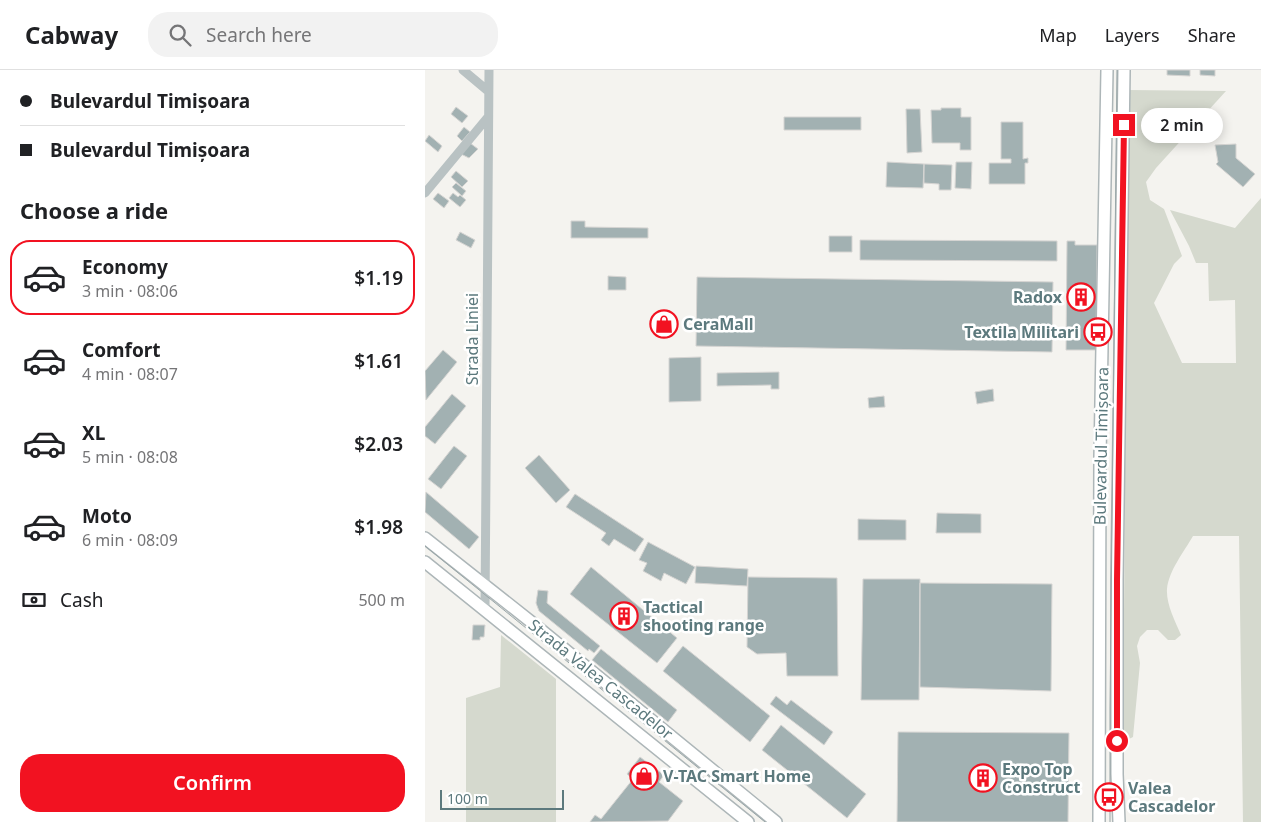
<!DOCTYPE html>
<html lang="en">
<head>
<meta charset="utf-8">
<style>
	body { margin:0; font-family:"Noto Sans",sans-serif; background:#f2f2f2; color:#202124; height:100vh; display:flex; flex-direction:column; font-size:19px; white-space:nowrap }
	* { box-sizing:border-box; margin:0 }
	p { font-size:16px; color:#757577 }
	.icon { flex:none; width:28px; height:28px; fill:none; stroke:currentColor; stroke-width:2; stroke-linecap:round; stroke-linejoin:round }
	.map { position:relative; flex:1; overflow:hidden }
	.panel { display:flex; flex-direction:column; background:#fff; width:425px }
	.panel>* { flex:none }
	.banner { display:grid; align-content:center; height:110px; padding:0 20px; background:#fff }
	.scale { position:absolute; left:15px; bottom:12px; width:124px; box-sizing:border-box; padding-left:5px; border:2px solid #5c797d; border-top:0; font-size:14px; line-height:18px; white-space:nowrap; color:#5c797d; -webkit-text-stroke:4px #fff; paint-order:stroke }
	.end { position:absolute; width:22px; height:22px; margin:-11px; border:6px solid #f21221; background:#fff; box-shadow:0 0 0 2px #fff }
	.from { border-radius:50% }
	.bubble { position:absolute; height:35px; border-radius:18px; background:#fff; box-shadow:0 2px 12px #0003; font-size:16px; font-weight:600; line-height:35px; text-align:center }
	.banner b { display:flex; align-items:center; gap:18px; height:48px; font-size:19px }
	.banner b+b { border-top:1px solid #e0e0e0 }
	.banner i { width:12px; height:12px; background:#202124 }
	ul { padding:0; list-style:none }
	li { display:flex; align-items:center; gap:15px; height:75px; margin:0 10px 8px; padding:0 10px; border:2px solid transparent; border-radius:20px }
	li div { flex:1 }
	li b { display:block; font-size:19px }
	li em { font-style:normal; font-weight:600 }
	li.selected { border-color:#f21221 }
	li>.icon { width:45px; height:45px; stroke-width:1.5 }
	h2 { padding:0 20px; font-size:22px; line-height:60px }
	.pay { display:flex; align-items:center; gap:12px; height:55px; padding:0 20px; font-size:19px }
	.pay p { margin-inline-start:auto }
	.button { display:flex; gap:10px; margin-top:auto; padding:10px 20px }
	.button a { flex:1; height:58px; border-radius:20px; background:#f21221; color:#fff; font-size:20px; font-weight:600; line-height:58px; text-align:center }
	header { display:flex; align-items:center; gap:30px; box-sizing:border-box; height:70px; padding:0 25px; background:#fff; border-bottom:1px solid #e0e0e0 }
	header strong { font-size:24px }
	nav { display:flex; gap:28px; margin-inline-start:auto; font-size:18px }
	.search { width:350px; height:45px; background:#f2f2f2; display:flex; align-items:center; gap:12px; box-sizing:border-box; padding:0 18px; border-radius:20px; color:#757577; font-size:19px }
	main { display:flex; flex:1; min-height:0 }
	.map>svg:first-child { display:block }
	.green { fill:#d5d9ce }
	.building { fill:#a2b1b2; stroke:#d5d4d2 }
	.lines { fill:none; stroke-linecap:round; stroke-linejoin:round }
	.major-casing { stroke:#adb6b8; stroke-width:14 }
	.minor { stroke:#b9c2c3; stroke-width:9 }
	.major { stroke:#fff; stroke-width:11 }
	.tram { stroke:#99a6a8; stroke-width:1 }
	.route { stroke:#f21221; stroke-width:6 }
	.labels { text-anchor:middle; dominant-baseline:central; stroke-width:5; stroke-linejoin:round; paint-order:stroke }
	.poi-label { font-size:16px; font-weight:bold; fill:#5c797d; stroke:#fff; text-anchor:start }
	.street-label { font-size:16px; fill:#5c797d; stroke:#fff }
</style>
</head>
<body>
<header>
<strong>Cabway</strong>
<div class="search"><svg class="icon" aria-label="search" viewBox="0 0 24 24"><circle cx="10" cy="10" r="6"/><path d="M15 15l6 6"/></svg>Search here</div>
<nav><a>Map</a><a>Layers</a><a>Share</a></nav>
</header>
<main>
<section class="panel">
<div class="banner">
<b><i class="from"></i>Bulevardul Timișoara</b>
<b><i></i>Bulevardul Timișoara</b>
</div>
<h2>Choose a ride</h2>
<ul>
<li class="selected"><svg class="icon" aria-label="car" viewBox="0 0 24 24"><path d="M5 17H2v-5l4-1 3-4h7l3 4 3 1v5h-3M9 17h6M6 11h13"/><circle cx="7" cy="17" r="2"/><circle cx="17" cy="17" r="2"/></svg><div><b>Economy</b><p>3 min · 08:06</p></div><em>$1.19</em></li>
<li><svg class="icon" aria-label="car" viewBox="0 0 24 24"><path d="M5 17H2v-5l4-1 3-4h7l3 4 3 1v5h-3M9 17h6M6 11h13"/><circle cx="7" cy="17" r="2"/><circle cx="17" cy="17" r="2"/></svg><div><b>Comfort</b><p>4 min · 08:07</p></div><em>$1.61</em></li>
<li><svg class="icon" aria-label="car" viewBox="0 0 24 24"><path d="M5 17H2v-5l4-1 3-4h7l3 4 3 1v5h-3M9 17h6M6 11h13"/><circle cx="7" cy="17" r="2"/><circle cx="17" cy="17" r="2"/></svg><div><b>XL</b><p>5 min · 08:08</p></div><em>$2.03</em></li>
<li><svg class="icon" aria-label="car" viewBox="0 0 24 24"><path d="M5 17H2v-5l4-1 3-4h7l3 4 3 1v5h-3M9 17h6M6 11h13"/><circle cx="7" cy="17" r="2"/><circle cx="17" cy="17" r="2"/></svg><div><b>Moto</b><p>6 min · 08:09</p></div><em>$1.98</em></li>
</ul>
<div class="pay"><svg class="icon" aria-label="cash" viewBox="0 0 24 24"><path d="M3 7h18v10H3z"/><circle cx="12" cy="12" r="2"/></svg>Cash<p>500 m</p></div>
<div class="button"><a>Confirm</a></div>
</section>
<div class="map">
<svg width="836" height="752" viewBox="0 0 836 752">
	<rect width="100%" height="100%" fill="#f4f3ef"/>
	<path class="green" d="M703,20L801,21L731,98L721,112L725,130L739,139L757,186L749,194L729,233L757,293H811L810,230L784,231L783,193H771L764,176L745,140L810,158L836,128V752H818L814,466H768C759,482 744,500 742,519C741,534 750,551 756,565L750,570H743L733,560H722L715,567L712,576L715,593L708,667L698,672Z
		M76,565L131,609V752H41V628L75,617Z"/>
	<path class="building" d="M742,0H765V6L742,5Z
		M775,0H790V6L775,5Z
		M31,37L43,46L37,53L26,44Z
		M516,38H536V47H546V80H535V73H507L506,40H516Z
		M481,39H495L497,82L482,83Z
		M359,47H436V60H359Z
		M576,52H598V89L603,88V93H600V114H564V93H586V89H576Z
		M39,57L45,62L37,71L32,66Z
		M4,65L17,76L13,82L0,71Z
		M45,73L53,79L44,88L36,84Z
		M811,74V88L830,104L818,117L791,94L793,92L790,75Z
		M462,92L499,94L498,118L461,117Z
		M531,92H547L546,119L530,118Z
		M499,94L527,95L526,120H514V114L499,113Z
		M31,101L43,111L37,117L26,107Z
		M31,113L41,121L37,126L27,117Z
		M13,123L24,131L19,138L8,129Z
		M28,123L33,127L35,125L41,130L35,137L24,128Z
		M146,151H160V157L223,158V168H146Z
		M35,162L50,170L46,178L31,170Z
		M404,166H427V182H404Z
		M435,170L632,171V191L435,190Z
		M642,171H650V175H672L671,280H641Z
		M183,206L201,207V220H183Z
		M272,207L628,212L627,282L271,276Z
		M18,280L32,292L1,330L0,301Z
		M276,287V331L244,332V288Z
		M354,302V319H346V315L292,316V303Z
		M568,319L569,331L552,334L550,322Z
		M27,324L41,336L10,374L0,366V357Z
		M459,326L460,337L444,338L443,328Z
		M29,376L42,386L16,419L3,409Z
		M114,385L145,420L131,433L100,398Z
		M1,422L54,467L44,479L0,442Z
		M150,424L219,469L210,482L189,469L184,476L176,470L181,463L141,437Z
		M512,443L556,444V463H511Z
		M433,449L481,450V470H433Z
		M223,472L270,497L261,514L239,503L236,511L218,501L222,493L214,490Z
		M271,496L323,499L322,516L270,513Z
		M166,497L252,568L232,593L145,524Z
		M323,507L412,508L413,606H362L361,583L332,584L322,577Z
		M438,509H495L494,630H436Z
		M495,513L627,514L626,621L495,617Z
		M113,520L123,521L122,533L175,576L169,583L164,579L163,581L114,541L111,533Z
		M48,555H60L59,567H55V570H47Z
		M258,576L345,646L325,672L238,601Z
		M176,579L252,640L243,652L167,590Z
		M351,626L362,635L366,630L408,662L399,675L345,634Z
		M356,655L441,724L422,748L337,680Z
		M473,662L644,663L643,752H472Z
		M215,687L239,705L234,712L258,731L243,751L165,752L170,745L176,749L208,709L202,704Z"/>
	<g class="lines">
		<g class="major-casing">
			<path id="major" d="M0,468L105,551L351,752
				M0,492L323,752
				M674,752L675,387L682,0
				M694,752L692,704V510L699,0"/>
		</g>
		<path class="minor" d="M38,0L63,21
			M0,123L63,47
			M60,539L64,0"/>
		<use href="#major" class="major"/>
		<path class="tram" d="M0,476L340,752
			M685,752V638L692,0"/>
	</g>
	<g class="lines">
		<path class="route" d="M692,671V510L699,55"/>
	</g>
	<defs>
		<g id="building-ring" transform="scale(1.4375)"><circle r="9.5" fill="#fff" stroke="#f21221" stroke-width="1.5"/><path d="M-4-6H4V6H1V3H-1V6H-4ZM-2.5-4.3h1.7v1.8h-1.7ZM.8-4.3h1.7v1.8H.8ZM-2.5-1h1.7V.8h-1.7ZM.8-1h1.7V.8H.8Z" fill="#f21221"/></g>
		<g id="shop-ring" transform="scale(1.4375)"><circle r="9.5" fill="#fff" stroke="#f21221" stroke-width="1.5"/><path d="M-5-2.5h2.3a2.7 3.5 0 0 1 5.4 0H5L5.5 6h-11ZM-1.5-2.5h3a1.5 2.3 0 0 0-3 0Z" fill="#f21221"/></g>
		<g id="bus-ring" transform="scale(1.4375)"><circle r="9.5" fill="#fff" stroke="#f21221" stroke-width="1.5"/><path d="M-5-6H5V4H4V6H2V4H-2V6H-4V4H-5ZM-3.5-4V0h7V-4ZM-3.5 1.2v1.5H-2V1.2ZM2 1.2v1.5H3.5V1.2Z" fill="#f21221"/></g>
	</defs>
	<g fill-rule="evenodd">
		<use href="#building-ring" x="656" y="227"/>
		<use href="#shop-ring" x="239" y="254"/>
		<use href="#bus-ring" x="673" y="262"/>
		<use href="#building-ring" x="199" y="546"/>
		<use href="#shop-ring" x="219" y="706"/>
		<use href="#building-ring" x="558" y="708"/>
		<use href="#bus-ring" x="684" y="727"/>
	</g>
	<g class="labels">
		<g class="poi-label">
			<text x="637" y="227" text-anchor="end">Radox</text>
			<text x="258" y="254">CeraMall</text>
			<text x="654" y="262" text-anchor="end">Textila Militari</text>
			<text x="218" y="537">Tactical<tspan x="218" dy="18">shooting range</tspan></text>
			<text x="577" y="699">Expo Top<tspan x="577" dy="18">Construct</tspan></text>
			<text x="238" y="706">V-TAC Smart Home</text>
			<text x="703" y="718">Valea<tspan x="703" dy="18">Cascadelor</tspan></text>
		</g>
		<g class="street-label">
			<text transform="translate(47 269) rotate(-90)">Strada Liniei</text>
			<text transform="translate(676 376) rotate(-89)">Bulevardul Timișoara</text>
			<text transform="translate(176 609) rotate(39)">Strada Valea Cascadelor</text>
		</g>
	</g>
</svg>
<div class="scale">100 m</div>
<i class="end from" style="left:692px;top:671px"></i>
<i class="end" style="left:699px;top:55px"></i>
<div class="bubble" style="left:716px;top:38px;width:82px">2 min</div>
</div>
</main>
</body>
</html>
